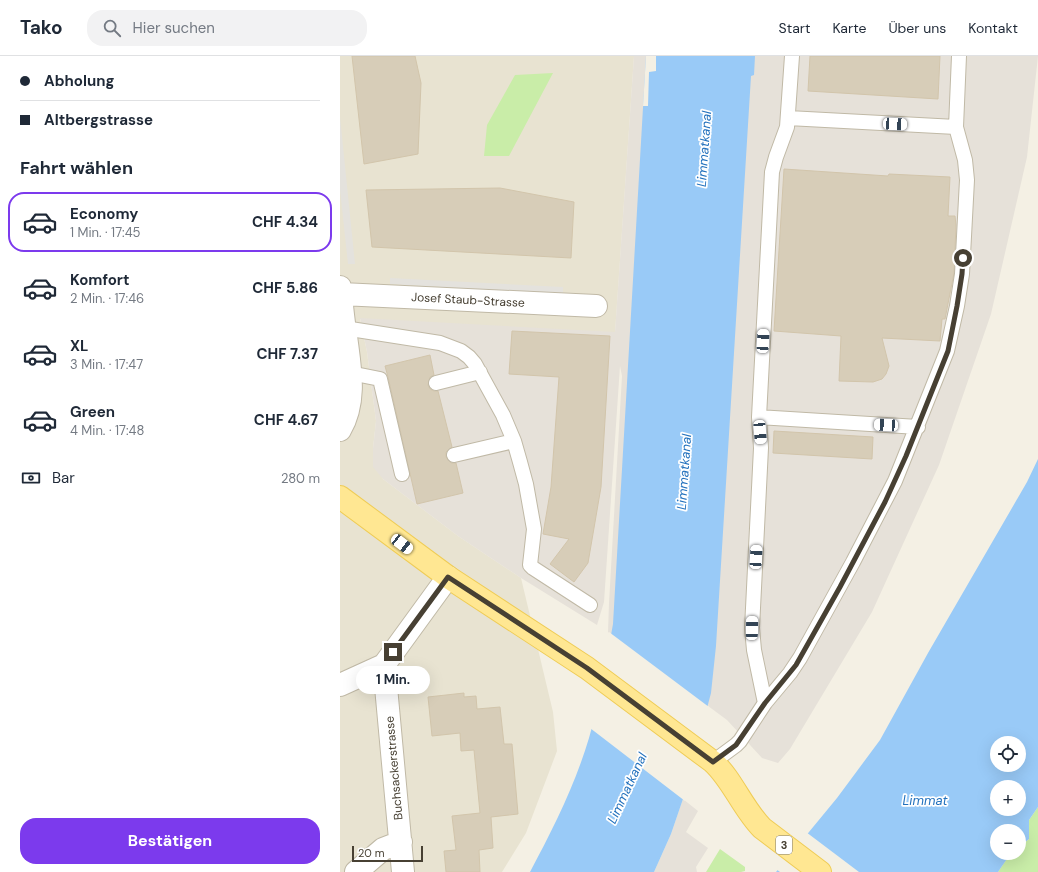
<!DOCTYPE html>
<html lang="de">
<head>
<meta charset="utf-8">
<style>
	body { margin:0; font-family:"DM Sans",sans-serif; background:#f2f2f3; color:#1f2937; height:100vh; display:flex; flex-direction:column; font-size:15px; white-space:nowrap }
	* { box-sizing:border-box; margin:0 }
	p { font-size:13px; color:#747a83 }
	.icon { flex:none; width:22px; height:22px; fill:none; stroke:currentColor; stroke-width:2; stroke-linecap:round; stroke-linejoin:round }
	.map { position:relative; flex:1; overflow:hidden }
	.drawer { display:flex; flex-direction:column; background:#fff; width:340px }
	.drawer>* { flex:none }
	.top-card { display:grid; align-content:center; height:88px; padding:0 20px; background:#fff }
	.fabs { position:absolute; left:650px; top:680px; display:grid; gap:8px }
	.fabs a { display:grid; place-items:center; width:36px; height:36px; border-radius:50%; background:#fff; box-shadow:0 4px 16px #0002; font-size:20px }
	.scale { position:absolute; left:12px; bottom:10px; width:71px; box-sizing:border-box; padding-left:4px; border:2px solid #474033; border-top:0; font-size:11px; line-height:14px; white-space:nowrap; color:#474033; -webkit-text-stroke:3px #fff; paint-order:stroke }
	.end { position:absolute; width:18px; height:18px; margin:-9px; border:5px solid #474033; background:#fff; box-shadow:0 0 0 2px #fff }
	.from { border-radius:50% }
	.bubble { position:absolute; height:28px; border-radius:14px; background:#fff; box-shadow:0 4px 16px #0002; font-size:13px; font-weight:700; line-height:28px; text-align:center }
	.car { position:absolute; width:12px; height:24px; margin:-12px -6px; border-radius:5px; box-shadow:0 0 3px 1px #0007; background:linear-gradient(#fff 24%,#345 0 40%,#fff 0 76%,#345 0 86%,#fff 0) }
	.top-card b { display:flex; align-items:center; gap:14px; height:38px; font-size:15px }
	.top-card b+b { border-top:1px solid #e0e1e3 }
	.top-card i { width:10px; height:10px; background:#1f2937 }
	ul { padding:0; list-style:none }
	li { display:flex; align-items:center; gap:12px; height:60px; margin:0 8px 6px; padding:0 12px; border:2px solid transparent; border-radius:16px }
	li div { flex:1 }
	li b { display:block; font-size:15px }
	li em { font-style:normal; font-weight:700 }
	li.active { border-color:#7c3aed }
	li>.icon { width:36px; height:36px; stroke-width:1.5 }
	h2 { padding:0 20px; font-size:18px; line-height:48px }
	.pay { display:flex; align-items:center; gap:10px; height:44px; padding:0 20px; font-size:15px }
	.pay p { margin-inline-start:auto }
	.cta { display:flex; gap:8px; margin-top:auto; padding:8px 20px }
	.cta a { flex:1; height:46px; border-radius:16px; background:#7c3aed; color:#fff; font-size:16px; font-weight:700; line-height:46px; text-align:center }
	header { display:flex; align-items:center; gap:24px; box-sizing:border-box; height:56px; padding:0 20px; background:#fff; border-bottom:1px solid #e0e1e3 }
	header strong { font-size:19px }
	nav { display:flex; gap:22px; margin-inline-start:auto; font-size:14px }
	.search { width:280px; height:36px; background:#f2f2f3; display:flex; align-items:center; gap:10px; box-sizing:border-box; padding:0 14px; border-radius:16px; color:#747a83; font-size:15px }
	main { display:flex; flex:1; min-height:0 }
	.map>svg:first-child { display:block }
	.residential { fill:#e8e3d1 }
	.industrial { fill:#e6e1d9 }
	.green { fill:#c9eda8 }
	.parking { fill:#e4e2dd }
	.water { fill:#99caf7; fill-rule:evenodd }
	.pier { fill:#f4f0e4 }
	.building { fill:#d7cdb8; stroke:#d2c5ab }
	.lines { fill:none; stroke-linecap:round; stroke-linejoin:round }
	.service-casing { stroke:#c0b9a6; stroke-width:16 }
	.minor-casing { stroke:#c0b9a6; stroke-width:24 }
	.primary-casing { stroke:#efcc56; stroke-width:24 }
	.service { stroke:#fff; stroke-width:14 }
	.minor { stroke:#fff; stroke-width:22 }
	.primary { stroke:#ffe792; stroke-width:22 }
	.route { stroke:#474033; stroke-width:5 }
	.labels { text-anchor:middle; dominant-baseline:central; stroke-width:3.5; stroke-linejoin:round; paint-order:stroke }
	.shield { fill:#fff; stroke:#7e7970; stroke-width:1 }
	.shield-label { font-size:11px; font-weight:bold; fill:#474033 }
	.street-label { font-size:12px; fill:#474033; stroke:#fff }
	.water-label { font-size:13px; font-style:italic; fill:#2271bd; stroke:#fff }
</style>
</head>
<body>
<header>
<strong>Tako</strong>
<div class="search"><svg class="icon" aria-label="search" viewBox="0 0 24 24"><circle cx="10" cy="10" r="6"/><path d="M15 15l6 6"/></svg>Hier suchen</div>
<nav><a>Start</a><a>Karte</a><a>Über uns</a><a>Kontakt</a></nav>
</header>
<main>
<section class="drawer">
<div class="top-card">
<b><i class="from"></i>Abholung</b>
<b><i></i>Altbergstrasse</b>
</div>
<h2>Fahrt wählen</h2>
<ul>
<li class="active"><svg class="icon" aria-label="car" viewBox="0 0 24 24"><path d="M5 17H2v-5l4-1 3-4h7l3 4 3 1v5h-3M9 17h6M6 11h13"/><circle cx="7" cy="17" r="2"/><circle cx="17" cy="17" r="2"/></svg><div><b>Economy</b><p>1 Min. · 17:45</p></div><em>CHF 4.34</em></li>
<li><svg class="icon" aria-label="car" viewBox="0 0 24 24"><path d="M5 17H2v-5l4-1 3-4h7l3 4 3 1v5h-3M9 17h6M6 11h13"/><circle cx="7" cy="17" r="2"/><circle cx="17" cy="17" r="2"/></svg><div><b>Komfort</b><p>2 Min. · 17:46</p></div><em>CHF 5.86</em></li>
<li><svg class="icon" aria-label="car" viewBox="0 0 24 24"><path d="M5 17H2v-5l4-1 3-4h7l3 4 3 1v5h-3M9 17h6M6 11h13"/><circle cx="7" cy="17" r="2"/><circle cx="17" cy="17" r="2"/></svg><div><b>XL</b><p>3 Min. · 17:47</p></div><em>CHF 7.37</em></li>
<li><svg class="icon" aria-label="car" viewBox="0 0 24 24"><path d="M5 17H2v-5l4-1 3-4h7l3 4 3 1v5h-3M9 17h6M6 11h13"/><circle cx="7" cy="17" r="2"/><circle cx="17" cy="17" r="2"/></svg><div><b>Green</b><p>4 Min. · 17:48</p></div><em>CHF 4.67</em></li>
</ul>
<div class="pay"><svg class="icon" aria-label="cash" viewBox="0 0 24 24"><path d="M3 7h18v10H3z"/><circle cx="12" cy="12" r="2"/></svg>Bar<p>280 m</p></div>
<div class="cta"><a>Bestätigen</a></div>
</section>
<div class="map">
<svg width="698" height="816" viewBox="0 0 698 816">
	<rect width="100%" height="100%" fill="#f4f0e4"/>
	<path class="residential" d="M0,0H294L275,277L20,263L27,296L36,365L33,392L43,423L118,480L181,522L213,656L217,695L186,777L162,816H0Z"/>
	<path class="industrial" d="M294,0H698L687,101L651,258L599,409L532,556L450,693L438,707L422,702L387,664L268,576L269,547L282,320L280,310L264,546L257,569L181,522L118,480L43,423L33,411V392L36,365L27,296L20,262L275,276Z
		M343,743L358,755L346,776L368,792L356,811L357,816H314L331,778Z"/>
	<path class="green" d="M213,17L169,100H144L147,69L175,19Z
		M698,751V816H658L670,798L679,797V791L689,783V764Z
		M380,793L405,811V815L401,816H366Z"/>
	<path class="parking" d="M0,61L15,208H8L0,134Z
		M50,222L223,231V238L50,228Z"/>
	<path class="water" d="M306,0H415L414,19L411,20L376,590L371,637L343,743L331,778L314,816H190C213,773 235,729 249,682C260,645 266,606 273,568Z
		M698,403V751L689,764V783L679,791V775H657V797H671L658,816H436L497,742L540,684L588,597L687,426ZM657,687H679V709H657ZM657,731H679V753H657Z"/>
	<path class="pier" d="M306,0H316V15L309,16L308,50H303Z
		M269,576L369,651L345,745L250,672L262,620Z
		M466,776L519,816H440L436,813Z"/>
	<path class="building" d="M12,0H75L81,27L78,98L24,108Z
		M470,0H600L598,43L468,35Z
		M444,113L548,120L549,118L610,121L608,160H615L616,169L614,217L605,263H602L600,285L542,282L549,310L546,318L542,323L533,326L499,325L501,280L434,275Z
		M160,132L234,146L231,202L32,191L26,134Z
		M172,275L270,280L261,431L248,507L234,526L210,508L229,483L203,478L211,431L219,321L169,318Z
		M90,299L94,319L90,321L88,329L90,333L94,335H98L112,391L106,396V401L111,407H116L123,437L77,448L48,321L45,310Z
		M434,375L533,381L532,403L433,397Z
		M124,637V641L136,640L137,653L160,651L164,688H172L178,758L151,761L153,792L139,794L140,816H106L104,795L116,794L112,760L140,757L134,694L121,695L120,677L92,680L88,641Z"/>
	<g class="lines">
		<g class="service-casing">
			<path id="service" d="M448,62L616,71
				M4,272L100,287L121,295L129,301L135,308L163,359L174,385L180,406L186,428L194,473L190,509L193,512L250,549
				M10,317L40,323L62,418
				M96,327L140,316
				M419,361L578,371
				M114,399L174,385
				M425,647L414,594L412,572L421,392L419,361L432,116L436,101L447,71L452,0
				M373,706L396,689L400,685L425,647L450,617L460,602L513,506L555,425L607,295L617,250L622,218L627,124L625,104L616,71L619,0"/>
		</g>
		<g class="minor-casing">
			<path id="minor" d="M0,231C2,248 3,264 6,280C10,312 17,345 0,374
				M1,238L256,250
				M44,609L63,816
				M0,629L44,609L108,521
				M16,816L43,793L61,786"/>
		</g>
		<g class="primary-casing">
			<path id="primary" d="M0,441L108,521L247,612L373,706C392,723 403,753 422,772L480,816"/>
		</g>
		<use href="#service" class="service"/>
		<use href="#minor" class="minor"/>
		<use href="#primary" class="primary"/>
	</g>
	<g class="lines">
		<path class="route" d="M53,596L108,521L247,612L373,706L396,689L425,647L456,609L500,531L545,446L566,400L608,295L617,250L622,218L623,202"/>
	</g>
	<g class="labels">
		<rect class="shield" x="436" y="780" width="16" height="18" rx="3"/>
		<g class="shield-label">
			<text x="444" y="789">3</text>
		</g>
		<g class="street-label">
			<text transform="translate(128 244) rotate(3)">Josef Staub-Strasse</text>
			<text transform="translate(54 712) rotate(-95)">Buchsackerstrasse</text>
		</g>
		<g class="water-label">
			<text transform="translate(364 93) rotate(-86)">Limmatkanal</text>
			<text transform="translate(344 416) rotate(-86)">Limmatkanal</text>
			<text transform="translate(287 732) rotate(-65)">Limmatkanal</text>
			<text x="585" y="744">Limmat</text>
		</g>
	</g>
</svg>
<div class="fabs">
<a><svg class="icon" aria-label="locate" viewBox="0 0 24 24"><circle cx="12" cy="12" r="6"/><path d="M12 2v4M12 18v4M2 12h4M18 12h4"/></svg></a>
<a>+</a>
<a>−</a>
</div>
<div class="scale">20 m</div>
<i class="end from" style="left:623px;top:202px"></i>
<i class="end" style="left:53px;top:596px"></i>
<div class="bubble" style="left:16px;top:610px;width:74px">1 Min.</div>
<i class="car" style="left:555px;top:68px;rotate:93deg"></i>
<i class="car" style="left:423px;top:285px;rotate:3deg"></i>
<i class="car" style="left:546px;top:369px;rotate:273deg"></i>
<i class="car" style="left:420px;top:376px;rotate:175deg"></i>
<i class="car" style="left:62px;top:488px;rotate:128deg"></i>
<i class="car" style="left:416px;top:501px;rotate:3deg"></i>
<i class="car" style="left:412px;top:572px;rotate:1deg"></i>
</div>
</main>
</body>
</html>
